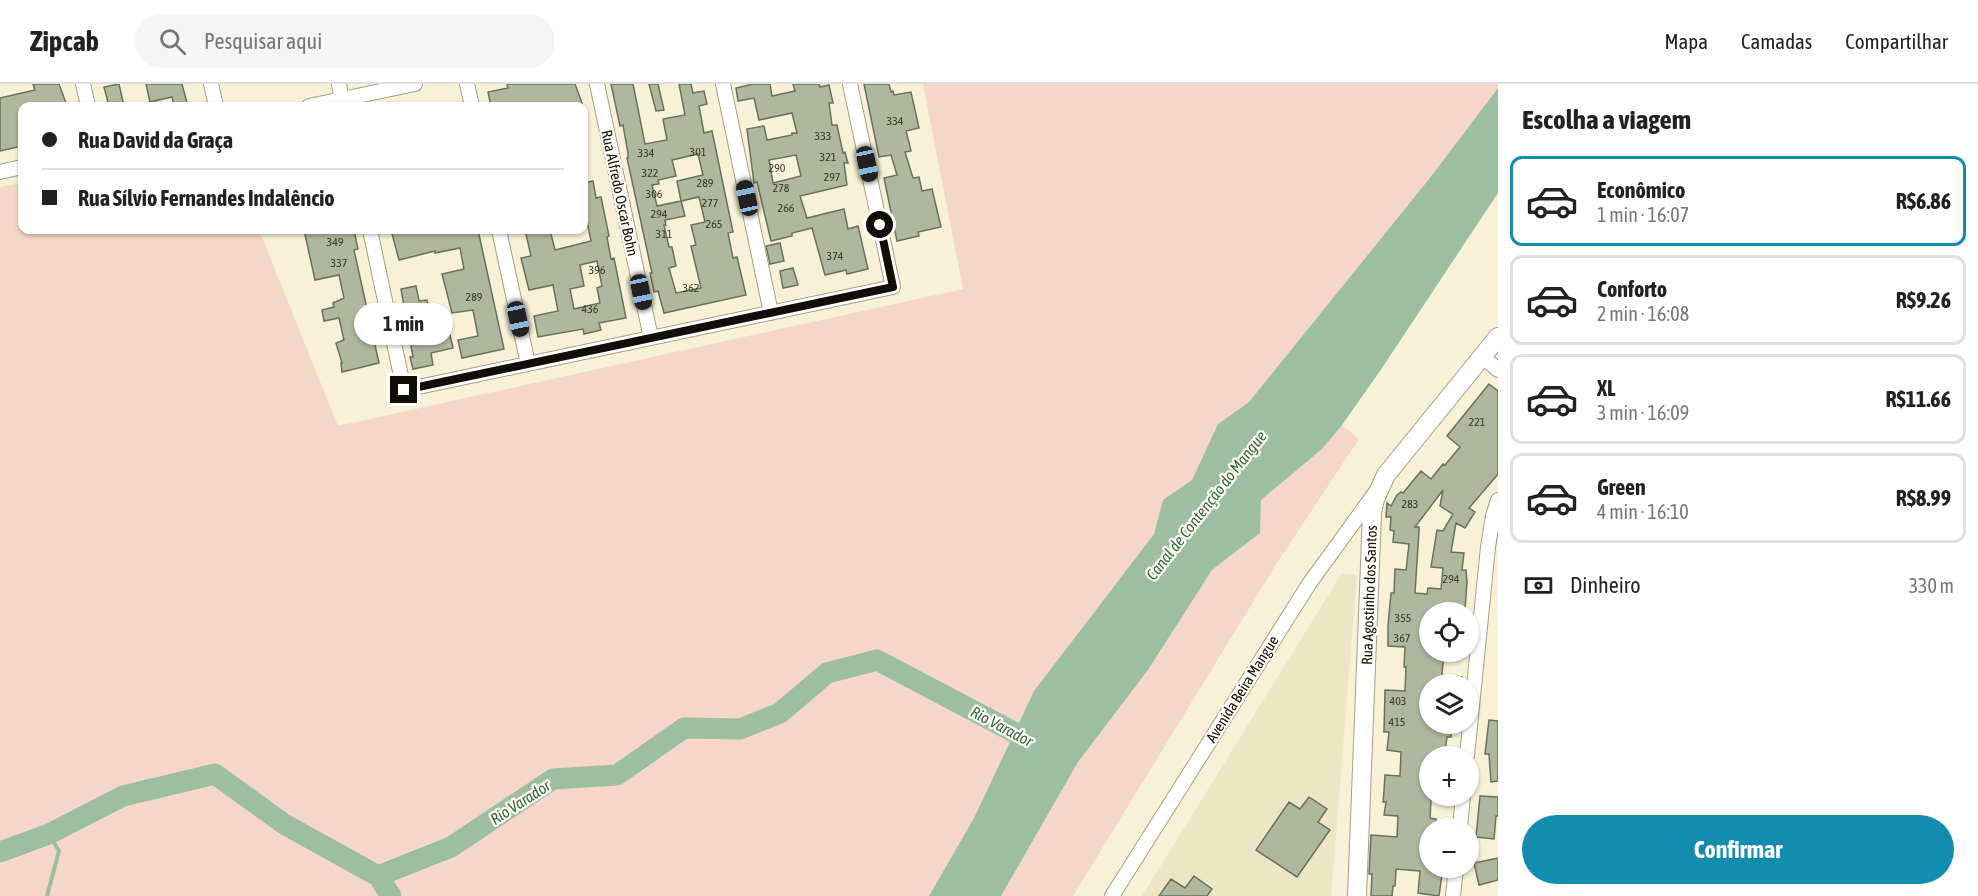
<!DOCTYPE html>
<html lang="pt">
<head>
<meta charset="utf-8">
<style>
	body { margin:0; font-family:"Asap Condensed",sans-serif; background:#f6f6f6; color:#222; height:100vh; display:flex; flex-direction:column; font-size:22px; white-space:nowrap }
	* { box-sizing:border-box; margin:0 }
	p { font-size:20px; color:#767676 }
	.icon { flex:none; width:33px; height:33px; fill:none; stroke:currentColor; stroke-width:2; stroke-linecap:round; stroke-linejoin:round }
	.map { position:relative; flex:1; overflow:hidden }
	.side { display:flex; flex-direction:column; background:#fff; width:480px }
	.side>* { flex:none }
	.banner { position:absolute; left:18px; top:18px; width:570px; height:132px; border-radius:12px; box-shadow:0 2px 4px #0004; display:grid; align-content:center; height:132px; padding:0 24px; background:#fff }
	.controls { position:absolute; left:1419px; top:518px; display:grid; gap:12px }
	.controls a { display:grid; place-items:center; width:60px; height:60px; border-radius:50%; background:#fff; box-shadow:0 2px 4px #0004; font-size:30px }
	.end { position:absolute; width:27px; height:27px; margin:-14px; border:8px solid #100e06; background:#fff; box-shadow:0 0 0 3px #fff }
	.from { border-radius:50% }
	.bubble { position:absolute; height:42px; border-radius:21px; background:#fff; box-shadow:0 2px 4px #0004; font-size:20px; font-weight:700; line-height:42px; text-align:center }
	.car { position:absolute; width:18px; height:36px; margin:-18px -9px; border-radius:8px; box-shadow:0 0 4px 2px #0007; background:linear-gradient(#222 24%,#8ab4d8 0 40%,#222 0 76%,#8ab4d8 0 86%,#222 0) }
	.banner b { display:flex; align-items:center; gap:21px; height:57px; font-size:22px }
	.banner b+b { border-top:2px solid #e0e0e0 }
	.banner i { width:15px; height:15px; background:#222 }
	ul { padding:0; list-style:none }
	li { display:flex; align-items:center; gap:18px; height:90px; margin:0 12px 9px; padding:0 12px; border:3px solid #e0e0e0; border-radius:12px }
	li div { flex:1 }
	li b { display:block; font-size:22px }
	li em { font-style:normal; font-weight:700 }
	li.selected { border-color:#138cae }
	li>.icon { width:54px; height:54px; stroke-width:1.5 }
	h2 { padding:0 24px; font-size:27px; line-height:72px }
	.pay { display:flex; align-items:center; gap:15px; height:66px; padding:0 24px; font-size:22px }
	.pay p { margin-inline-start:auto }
	.cta { display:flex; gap:12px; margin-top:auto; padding:12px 24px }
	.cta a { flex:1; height:69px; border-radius:36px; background:#138cae; color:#fff; font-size:24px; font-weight:700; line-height:69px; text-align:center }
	header { display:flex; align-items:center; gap:36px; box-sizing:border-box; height:84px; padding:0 30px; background:#fff; border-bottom:2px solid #e0e0e0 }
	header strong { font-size:28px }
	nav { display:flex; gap:33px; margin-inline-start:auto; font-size:21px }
	.search { width:420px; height:54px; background:#f6f6f6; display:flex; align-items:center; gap:15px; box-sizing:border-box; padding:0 21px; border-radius:33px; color:#767676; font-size:22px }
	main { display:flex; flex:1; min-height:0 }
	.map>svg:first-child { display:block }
	.built { fill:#ece6c5 }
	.green { fill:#f5d7c9 }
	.water { fill:#9dbea1 }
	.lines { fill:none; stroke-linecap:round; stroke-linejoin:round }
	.stream { stroke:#9dbea1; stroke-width:4 }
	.river { stroke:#9dbea1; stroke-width:21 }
	.building { fill:#afb79f; stroke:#6a715c; stroke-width:1.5; fill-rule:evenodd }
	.street-casing { stroke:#a59f88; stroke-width:16 }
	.secondary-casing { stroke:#a59f88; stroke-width:20 }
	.street { stroke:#fff; stroke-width:14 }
	.secondary { stroke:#fff; stroke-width:18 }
	.route { stroke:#100e06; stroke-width:8 }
	.labels { text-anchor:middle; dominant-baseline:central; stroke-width:4.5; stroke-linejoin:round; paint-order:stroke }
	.number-label { font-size:12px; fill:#38382c }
	.street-label { font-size:15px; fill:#100e06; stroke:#fffef9 }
	.water-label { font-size:16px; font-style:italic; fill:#34643b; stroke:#fffef9 }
</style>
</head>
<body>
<header>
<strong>Zipcab</strong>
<div class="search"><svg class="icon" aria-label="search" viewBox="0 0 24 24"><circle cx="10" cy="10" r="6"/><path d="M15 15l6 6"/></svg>Pesquisar aqui</div>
<nav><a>Mapa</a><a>Camadas</a><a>Compartilhar</a></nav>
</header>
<main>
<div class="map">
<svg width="1498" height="812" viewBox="0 0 1498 812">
	<rect width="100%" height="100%" fill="#f7f1d8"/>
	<path class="built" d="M1342,489L1357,491L1331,812H1142Z"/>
	<path class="green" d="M923,0H1498V4L1429,95L1249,318L1218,340L1192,396L1164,416L1154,450L1034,607L974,734L929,812H0V103L22,99V146H259L338,342L963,205Z
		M1342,341L1359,355L1275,482L1073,812H1001L1078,678L1148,586L1212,486L1260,449L1261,416L1322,365Z"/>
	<path class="water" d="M1498,4V109L1380,287L1342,341L1322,365L1261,416L1260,449L1212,486L1148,586L1078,678L1001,812H929L974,734L1034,607L1154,450L1163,416L1192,396L1218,340L1249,318L1429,95Z"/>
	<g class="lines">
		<path class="stream" d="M47,812L59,767L49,750"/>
		<path class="river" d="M0,768L49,750L123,712L215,690L284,740L378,792L451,763L553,695L617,691L684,644L740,645L780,629L827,589L877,576L1040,662
			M378,792L391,812"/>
	</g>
	<path class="building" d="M33,0H59L67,22H22V62L0,67V14L35,6Z
		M119,0L124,22H109L104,3Z
		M146,0H182L187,19L182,20L183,22H174L172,13L150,18Z
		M507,0H575L583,22H491L488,8L508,4Z
		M611,0H633L645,60L667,56L663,35L685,31L679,0H691L693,9L704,7L707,20L699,22L704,49L712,47L733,148L728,149L733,174L737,173L746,211L664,229L658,207L654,208L650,189H652L627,74H628V69L623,41L620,42ZM698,70L703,91L677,97L681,117L699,113L705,138L691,141L696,161L691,162L701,204L676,209L669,184L676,182L672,163H669L664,141H666L665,136L685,132L681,117L657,122L652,101L659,100L658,96L676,92L672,76Z
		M649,0H658L664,26L656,27Z
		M753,0H770L772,12L795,7L793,0H819L820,3L829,1L833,19H829L832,41H837L843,69L845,68L848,79H844L847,101L800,112L807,134L844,125L848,145L858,142L868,185L847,190L846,186L825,191L812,144L792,149V152L771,157L757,98L754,99L747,45L764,42L767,56L792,51V49H797L792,29L759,36L754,14L738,17L736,4ZM796,71L801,92L773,99L769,76Z
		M864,0H889L891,8L893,7L894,11L911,8L919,44L906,47L911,67L905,68L913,94L919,93L922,107L932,105L941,143L918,148L919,152L897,157L884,94L897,91L891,71L879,73Z
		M593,97L596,114L601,113L609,152L607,153L611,175L614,174L626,234L599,239L601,246L584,250L583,245L538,253L534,232L558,227L553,201L529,206L521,174L531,172L525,146H542L543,148L550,146L555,166L591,157L587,137L584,138V99ZM597,177L602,202L597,204L600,219L574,225L570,205L584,202L580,181Z
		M304,146H354L358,165L354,166L379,279L342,288L341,279H342L336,259L344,256L339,234L324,237L322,226L334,223L333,219L344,214L339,191L315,196Z
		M391,146H478L504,265L462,274L458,256L478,252L473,226L452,229L442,190L464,185L460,164L435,169V167L399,176Z
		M780,159L784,177L770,180L766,162Z
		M793,184L798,201L783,204L780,187Z
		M416,202L419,217L427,216L433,255L450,251L453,264L431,269L433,281L413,285L410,273H413L401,205Z
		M1489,300L1498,307V390L1469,424L1475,428L1465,444L1456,439L1451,468L1464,469L1462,486H1466L1467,498L1465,526L1437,524V528H1430V567H1444L1442,591L1462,593L1461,600H1430V639H1452L1451,653H1447L1445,667L1436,666L1435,672H1430V715H1431L1430,734L1436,735L1435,744H1430V783H1443L1439,812L1418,809L1420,787L1396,785L1395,802H1393L1392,812H1371L1372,790H1369L1371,751L1397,753L1398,732L1384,731L1386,718H1383L1384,707L1385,691L1400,692L1401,668L1387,666L1389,648H1384L1385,606L1405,607L1406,583H1404L1405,563L1388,562V542L1391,509H1394L1395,485L1406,486L1409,460L1393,458L1394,447L1390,446L1391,433H1386L1387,419L1391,422L1397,411L1401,408L1403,409L1421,387L1431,395L1443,380L1445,381L1460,363L1447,352ZM1443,406L1440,422L1453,430L1443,447L1437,446L1431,483L1443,484L1441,505L1428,504L1427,510L1415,509L1419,447V443H1415Z
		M1489,636L1498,637V697L1491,698L1489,670H1485Z
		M1480,712L1498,713V732H1496L1494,755L1476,753Z
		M1309,713L1327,725L1318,738L1330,746L1297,793L1256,766L1289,718L1300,725Z
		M1498,774V796L1479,801L1474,779Z
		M1194,792L1212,805L1207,812H1159L1171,795L1185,804Z"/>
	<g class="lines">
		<g class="street-casing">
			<path id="street" d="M83,0L88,22
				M211,0L216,22
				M339,0L343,22
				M467,0L472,22
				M597,0L651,254
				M723,0L771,229
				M309,22L415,0
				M0,88L22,83
				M370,146L404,306L893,203L850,0
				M499,146L528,280
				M1482,272L1498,286
				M1467,672L1488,463L1493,432L1498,416
				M1460,744L1463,711
				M1112,812L1309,500L1375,409
				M1453,812L1456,783"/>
		</g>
		<g class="secondary-casing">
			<path id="secondary" d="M1357,812L1372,429L1375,415L1386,391L1498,253"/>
		</g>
		<use href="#street" class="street"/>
		<use href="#secondary" class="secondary"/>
	</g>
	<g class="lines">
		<path class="route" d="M404,306L893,203L880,141"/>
	</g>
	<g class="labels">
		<g class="number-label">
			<text x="895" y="37">334</text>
			<text x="823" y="52">333</text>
			<text x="698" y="68">301</text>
			<text x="646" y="69">334</text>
			<text x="828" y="73">321</text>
			<text x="777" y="84">290</text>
			<text x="650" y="89">322</text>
			<text x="832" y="93">297</text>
			<text x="705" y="99">289</text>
			<text x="781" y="104">278</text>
			<text x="654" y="110">306</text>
			<text x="710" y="119">277</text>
			<text x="786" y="124">266</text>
			<text x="659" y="130">294</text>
			<text x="714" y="140">265</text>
			<text x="664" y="150">311</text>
			<text x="335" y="158">349</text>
			<text x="835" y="172">374</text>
			<text x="339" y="179">337</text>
			<text x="597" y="186">396</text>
			<text x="691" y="204">362</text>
			<text x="474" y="213">289</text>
			<text x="590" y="225">436</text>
			<text x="1477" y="338">221</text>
			<text x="1410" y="420">283</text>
			<text x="1451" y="495">294</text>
			<text x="1403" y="534">355</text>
			<text x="1402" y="554">367</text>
			<text x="1398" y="617">403</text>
			<text x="1397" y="638">415</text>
		</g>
		<g class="street-label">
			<text transform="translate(620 109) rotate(78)">Rua Alfredo Oscar Bohn</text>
			<text transform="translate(1369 511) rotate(-88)">Rua Agostinho dos Santos</text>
			<text transform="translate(1242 605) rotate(-58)">Avenida Beira Mangue</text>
		</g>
		<g class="water-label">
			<text transform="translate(1206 421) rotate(-52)">Canal de Contenção do Mangue</text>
			<text transform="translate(1002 642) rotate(28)">Rio Varador</text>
			<text transform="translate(520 718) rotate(-33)">Rio Varador</text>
		</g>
	</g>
</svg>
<div class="controls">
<a><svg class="icon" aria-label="locate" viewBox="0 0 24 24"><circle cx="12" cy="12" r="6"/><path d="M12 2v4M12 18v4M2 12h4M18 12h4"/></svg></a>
<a><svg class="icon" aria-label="layers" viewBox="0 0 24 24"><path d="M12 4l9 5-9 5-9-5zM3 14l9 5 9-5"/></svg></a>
<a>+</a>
<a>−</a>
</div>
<i class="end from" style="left:880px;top:141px"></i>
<i class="end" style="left:404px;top:306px"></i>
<div class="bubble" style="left:354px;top:219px;width:99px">1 min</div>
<i class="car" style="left:867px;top:80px;rotate:168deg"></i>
<i class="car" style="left:747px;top:114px;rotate:348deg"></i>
<i class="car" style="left:641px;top:208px;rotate:168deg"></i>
<i class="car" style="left:518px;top:235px;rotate:168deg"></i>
<div class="banner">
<b><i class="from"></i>Rua David da Graça</b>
<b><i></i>Rua Sílvio Fernandes Indalêncio</b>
</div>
</div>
<section class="side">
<h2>Escolha a viagem</h2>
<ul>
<li class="selected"><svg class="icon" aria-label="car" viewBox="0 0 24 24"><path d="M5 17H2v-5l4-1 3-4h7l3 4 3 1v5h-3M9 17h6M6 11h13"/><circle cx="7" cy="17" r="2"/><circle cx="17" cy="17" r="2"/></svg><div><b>Econômico</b><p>1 min · 16:07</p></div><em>R$6.86</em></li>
<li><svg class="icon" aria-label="car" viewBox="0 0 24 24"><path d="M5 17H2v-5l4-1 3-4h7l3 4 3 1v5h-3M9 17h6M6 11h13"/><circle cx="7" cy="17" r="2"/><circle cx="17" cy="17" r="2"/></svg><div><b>Conforto</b><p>2 min · 16:08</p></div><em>R$9.26</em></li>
<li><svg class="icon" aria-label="car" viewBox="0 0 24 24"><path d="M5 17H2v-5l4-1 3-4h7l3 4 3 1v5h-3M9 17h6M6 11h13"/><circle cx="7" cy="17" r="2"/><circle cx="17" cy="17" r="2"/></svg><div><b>XL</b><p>3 min · 16:09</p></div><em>R$11.66</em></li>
<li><svg class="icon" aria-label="car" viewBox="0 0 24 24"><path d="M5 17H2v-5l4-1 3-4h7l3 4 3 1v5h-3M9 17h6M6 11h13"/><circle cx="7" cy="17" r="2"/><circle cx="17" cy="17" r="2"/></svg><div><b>Green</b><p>4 min · 16:10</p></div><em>R$8.99</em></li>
</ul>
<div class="pay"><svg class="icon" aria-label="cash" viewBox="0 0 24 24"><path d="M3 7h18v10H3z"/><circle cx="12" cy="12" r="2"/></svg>Dinheiro<p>330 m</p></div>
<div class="cta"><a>Confirmar</a></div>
</section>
</main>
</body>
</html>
